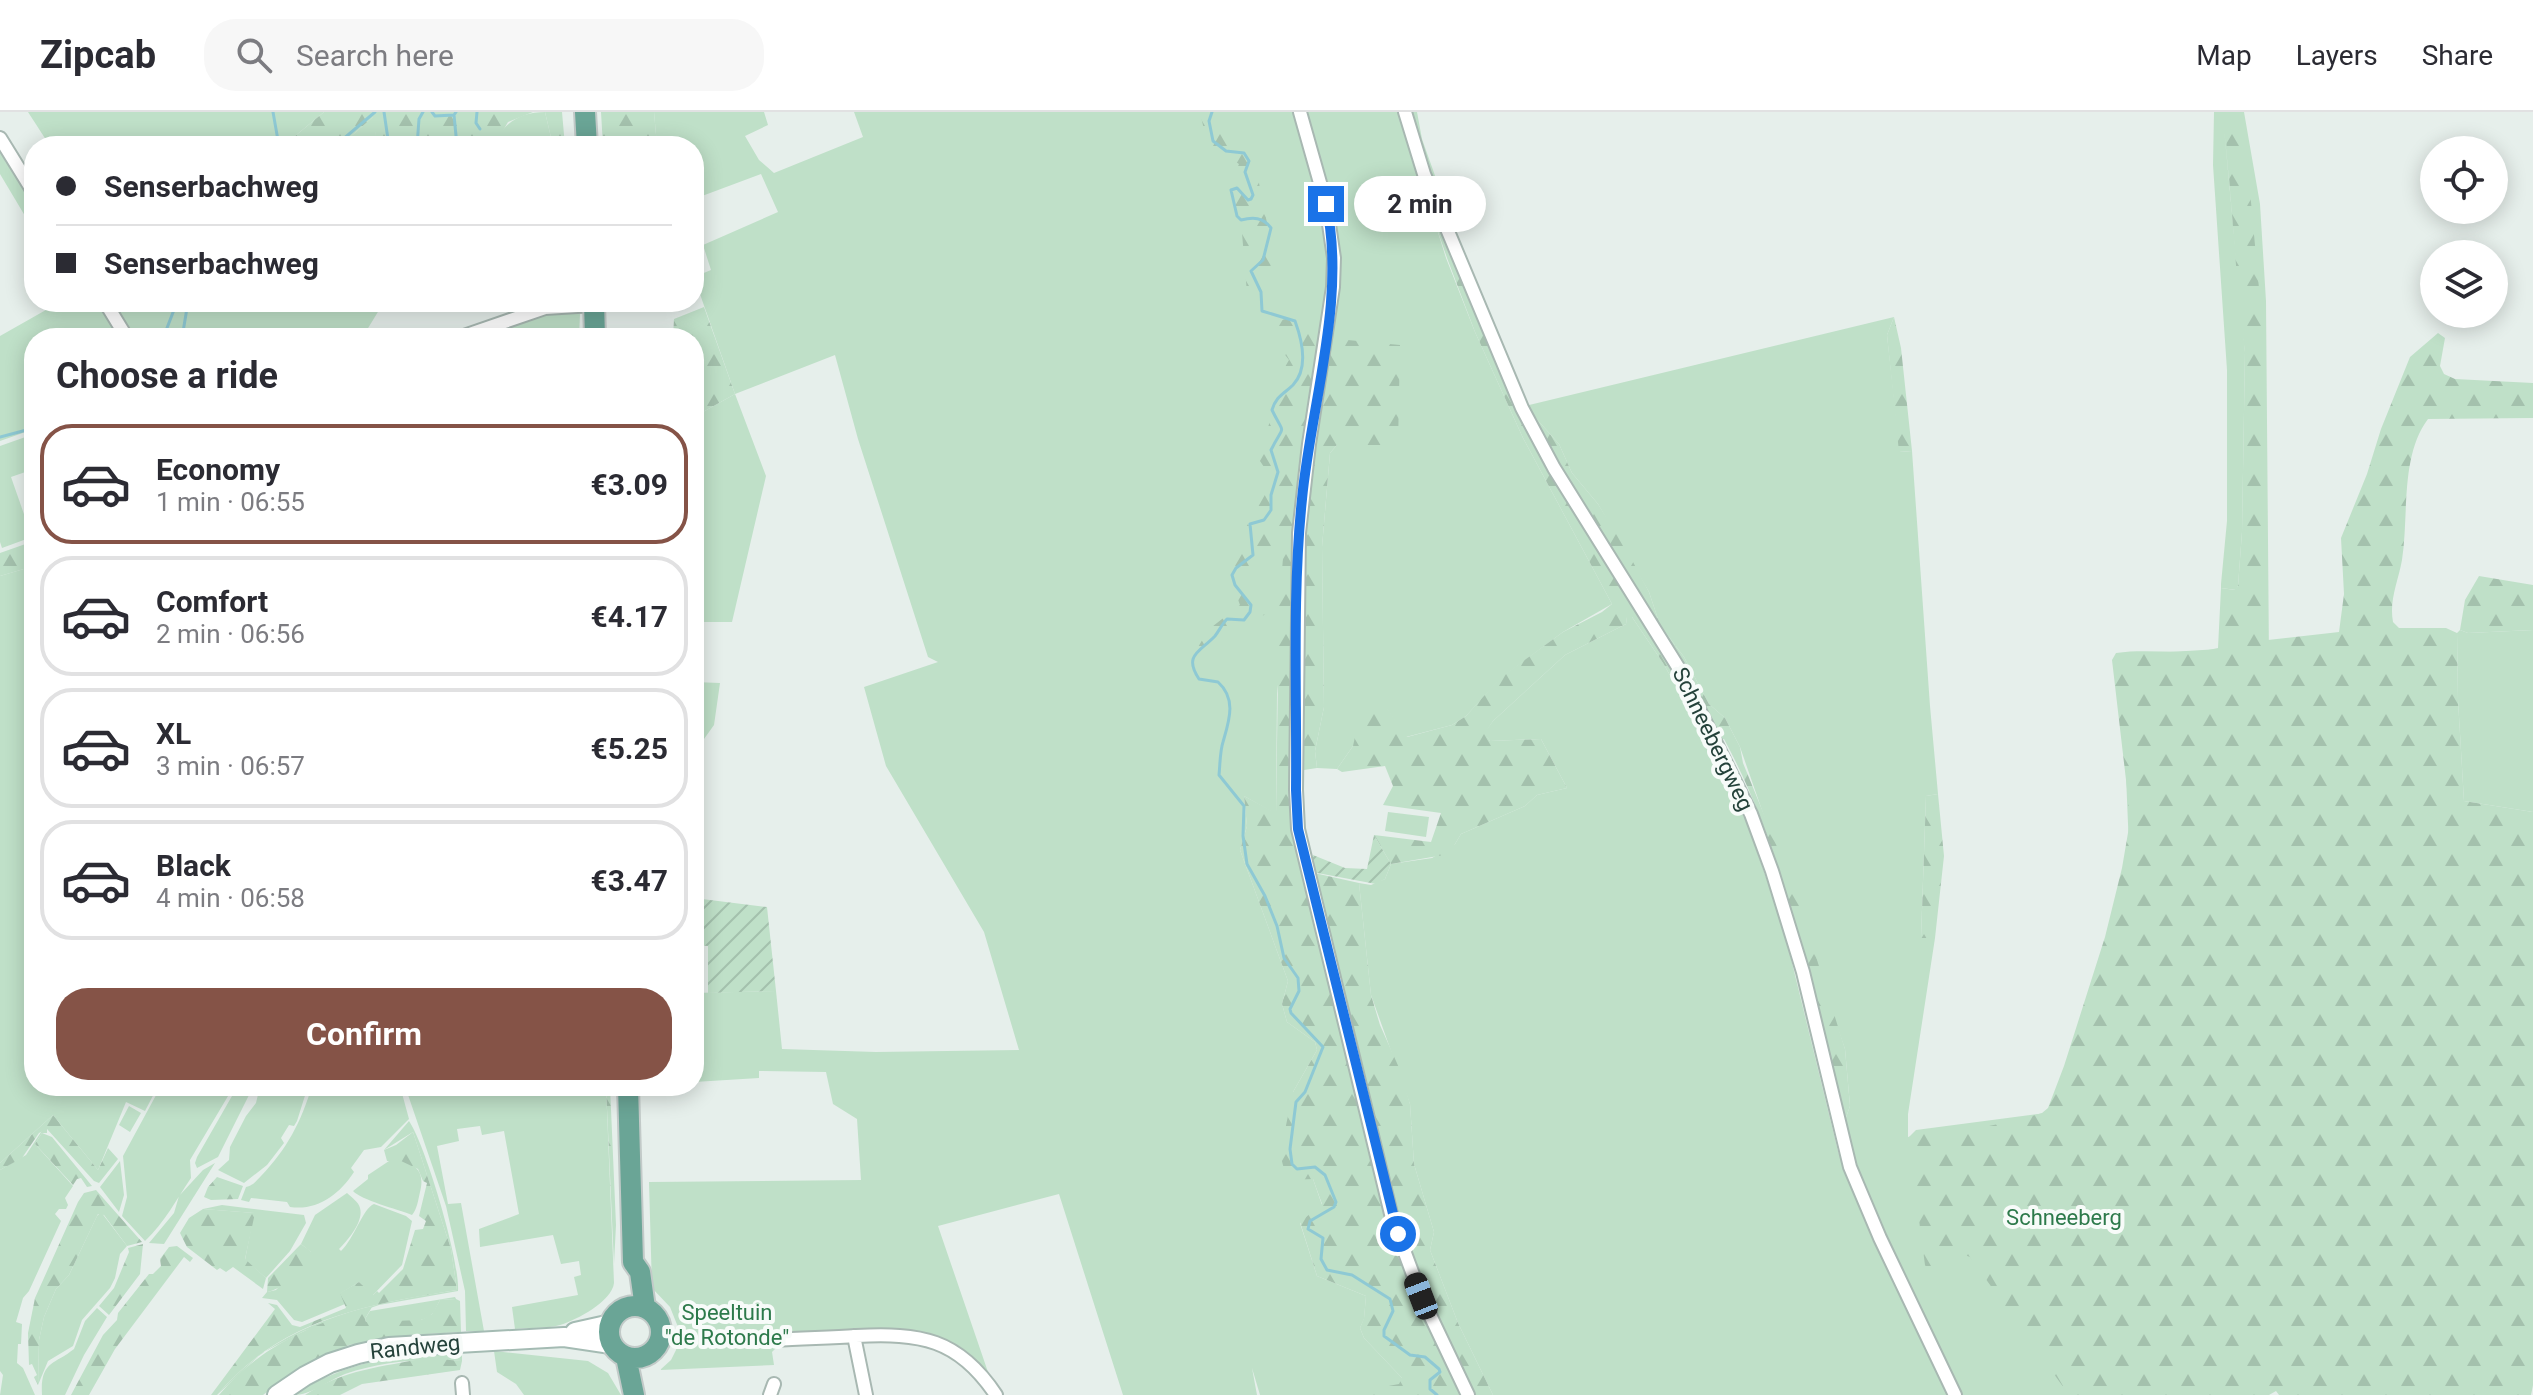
<!DOCTYPE html>
<html lang="en">
<head>
<meta charset="utf-8">
<style>
	body { margin:0; font-family:Roboto,sans-serif; background:#f7f7f7; color:#2b2b33; height:100vh; display:flex; flex-direction:column; font-size:30px; white-space:nowrap }
	* { box-sizing:border-box; margin:0 }
	p { font-size:26px; color:#7c7c81 }
	.icon { flex:none; width:44px; height:44px; fill:none; stroke:currentColor; stroke-width:2; stroke-linecap:round; stroke-linejoin:round }
	.map { position:relative; flex:1; overflow:hidden }
	.sheet { position:absolute; left:24px; top:216px; width:680px; height:768px; display:flex; flex-direction:column; background:#fff; border-radius:32px; box-shadow:0 4px 20px #0003 }
	.sheet>* { flex:none }
	.guide { position:absolute; left:24px; top:24px; width:680px; height:176px; border-radius:32px; box-shadow:0 4px 20px #0003; display:grid; align-content:center; height:176px; padding:0 32px; background:#fff }
	.buttons { position:absolute; left:2420px; top:24px; display:grid; gap:16px }
	.buttons a { display:grid; place-items:center; width:88px; height:88px; border-radius:50%; background:#fff; box-shadow:0 4px 20px #0003; font-size:40px }
	.end { position:absolute; width:36px; height:36px; margin:-18px; border:10px solid #1a73e8; background:#fff; box-shadow:0 0 0 4px #fff }
	.from { border-radius:50% }
	.bubble { position:absolute; height:56px; border-radius:28px; background:#fff; box-shadow:0 4px 20px #0003; font-size:26px; font-weight:700; line-height:56px; text-align:center }
	.car { position:absolute; width:24px; height:48px; margin:-24px -12px; border-radius:10px; box-shadow:0 0 6px 2px #0007; background:linear-gradient(#222 24%,#8ab4d8 0 40%,#222 0 76%,#8ab4d8 0 86%,#222 0) }
	.guide b { display:flex; align-items:center; gap:28px; height:76px; font-size:30px }
	.guide b+b { border-top:2px solid #e1e1e2 }
	.guide i { width:20px; height:20px; background:#2b2b33 }
	ul { padding:0; list-style:none }
	li { display:flex; align-items:center; gap:24px; height:120px; margin:0 16px 12px; padding:0 16px; border:4px solid #e1e1e2; border-radius:32px }
	li div { flex:1 }
	li b { display:block; font-size:30px }
	li em { font-style:normal; font-weight:700 }
	li.current { border-color:#855347 }
	li>.icon { width:72px; height:72px; stroke-width:1.5 }
	h2 { padding:0 32px; font-size:36px; line-height:96px }
	.button { display:flex; gap:16px; margin-top:auto; padding:16px 32px }
	.button a { flex:1; height:92px; border-radius:32px; background:#855347; color:#fff; font-size:32px; font-weight:700; line-height:92px; text-align:center }
	header { display:flex; align-items:center; gap:48px; box-sizing:border-box; height:112px; padding:0 40px; background:#fff; border-bottom:2px solid #e1e1e2 }
	header strong { font-size:38px }
	nav { display:flex; gap:44px; margin-inline-start:auto; font-size:28px }
	.search { width:560px; height:72px; background:#f7f7f7; display:flex; align-items:center; gap:20px; box-sizing:border-box; padding:0 28px; border-radius:32px; color:#7c7c81; font-size:30px }
	.map>svg:first-child { display:block }
	.green { fill:#bfe0c8 }
	.forest { fill:url(#forest-firs) }
	.garden { fill:url(#garden-furrows) }
	.lines { fill:none; stroke-linecap:round; stroke-linejoin:round }
	.stream { stroke:#8ec9d4; stroke-width:3 }
	.minor-casing { stroke:#a8b8b2; stroke-width:16 }
	.secondary-casing { stroke:#a4bbb3; stroke-width:22 }
	.primary-casing { stroke:#c2cac8; stroke-width:24 }
	.minor { stroke:#fff; stroke-width:12 }
	.secondary { stroke:#fff; stroke-width:18 }
	.primary { stroke:#6aa596; stroke-width:20 }
	.route { stroke:#1a73e8; stroke-width:10 }
	.labels { text-anchor:middle; dominant-baseline:central; stroke-width:8; stroke-linejoin:round; paint-order:stroke }
	.street-label { font-size:22px; fill:#24423a; stroke:#f7fbf9 }
	.park-label { font-size:22px; fill:#2d7a4b; stroke:#f7fbf9 }
</style>
</head>
<body>
<header>
<strong>Zipcab</strong>
<div class="search"><svg class="icon" aria-label="search" viewBox="0 0 24 24"><circle cx="10" cy="10" r="6"/><path d="M15 15l6 6"/></svg>Search here</div>
<nav><a>Map</a><a>Layers</a><a>Share</a></nav>
</header>
<div class="map">
<svg width="2533" height="1283" viewBox="0 0 2533 1283">
	<defs>
		<pattern id="forest-firs" width="22" height="20" patternUnits="userSpaceOnUse" patternTransform="scale(2)"><rect width="22" height="20" fill="#bfe0c8"/><path d="M5 1l3.5 6h-7zM16 11l3.5 6h-7z" fill="#a4c1ad"/></pattern>
		<pattern id="garden-furrows" width="10" height="10" patternUnits="userSpaceOnUse" patternTransform="scale(2)"><rect width="10" height="10" fill="#bfe0c8"/><path d="M-1 1l2-2M0 10L10 0M9 11l2-2" fill="none" stroke="#a4c1ad"/></pattern>
	</defs>
	<rect width="100%" height="100%" fill="#e6efeb"/>
	<path class="green" d="M28,0H324L283,34H50Z
		M545,0L553,34H494C502,11 521,0 545,0Z
		M654,0H764L768,13L745,24L759,48L774,61L863,25L854,0H1399L1412,48L1437,106L1436,114L1446,146L1475,220L1523,326L1612,492L1563,520L1501,566L1466,604L1452,613L1406,625L1387,597L1353,634L1337,657L1317,656L1315,639L1324,595L1322,435L1330,341L1337,333L1315,226L1277,582L1276,702L1244,684L1247,714L1240,738L1288,869L1282,892L1287,910L1315,930L1317,938L1293,980L1313,1067L1322,1093L1300,1111L1317,1164L1366,1184L1364,1207L1360,1216L1364,1226L1402,1266L1409,1283H1260L1252,1256L1257,1283H1123L1059,1082L938,1114L989,1263C926,1204 867,1217 789,1223L772,1240L774,1253L660,1258L671,1248L676,1238L678,1215L670,1195L652,1176L649,1070L861,1068L857,1007L833,992L826,960L759,959V966L694,970V881L776,879L782,937L876,940L1019,938L984,820L886,654L864,575L938,550L928,545L858,327L835,243L735,282L766,364L732,510H694V305L735,282L694,165L711,158L703,133L778,100L761,62L694,87V34H657Z
		M1408,0H1417L1422,27L1444,89L1439,87Z
		M2214,0H2244L2260,92L2266,189L2275,1267L2257,1283H1960L1878,1116L1842,1017L1850,994L1845,937L1740,635L1725,606L1709,592L1684,545L1660,513L1649,480L1598,392L1572,361L1559,332L1525,294L1894,205L1887,223L1900,340L1912,339L1930,594L1938,682L1926,684L1921,825L1935,826L1908,1002V1026L1916,1018L2054,1000L2130,760L2121,543L2252,535L2251,293L2224,16L2245,240L2242,420L2238,474L2236,478L2221,476V472L2227,409V258L2213,53Z
		M374,4L377,34H340Z
		M0,34L34,86V119L0,62Z
		M60,190H97L119,226H34V317L0,329V224Z
		M111,190H384L362,226H133Z
		M557,200L580,202L579,226H458L529,205Z
		M34,322V357L11,365L32,425L2,436L0,430V334Z
		M34,454V974H158L145,999L126,990L98,1058L53,1003L0,1051V464Z
		M1627,504L1632,505L1663,551L1709,632L1748,714L1783,814L1838,1039L1852,1078L1911,1205L1951,1283H1493L1458,1211L1430,1138L1434,1120L1414,1052L1410,992L1371,883L1359,771L1371,773L1385,767L1391,752L1432,746L1455,732L1461,722L1525,694L1537,683L1567,676L1541,627L1490,629L1484,621L1493,609L1565,543L1626,512Z
		M2460,518L2468,521L2533,518V700L2464,689L2458,588L2457,521Z
		M694,570L720,571L714,613L694,641Z
		M1388,700L1429,705L1426,725L1385,719Z
		M161,974H234L190,1048L191,1066C176,1088 165,1110 145,1129L122,1104L127,1085L123,1044Z
		M260,974H308L297,1009L294,1014L289,1013L281,1026L284,1031L267,1053L244,1071L218,1058L229,1048L230,1035L246,1004L256,991Z
		M312,974H400L409,1007L381,1035L364,1038L351,1056L354,1060C339,1083 317,1099 290,1095L287,1090L251,1086L249,1090L241,1088L246,1075C254,1073 255,1070 261,1064C287,1037 301,1010 312,974Z
		M405,974H606L614,1171C612,1189 577,1208 560,1213C547,1217 529,1215 515,1217L512,1195L578,1183L574,1165L581,1163L579,1149L561,1152L553,1123L480,1135L479,1117L519,1102L504,1019L482,1023L480,1014L457,1017L459,1029L437,1034L448,1092L461,1091L484,1219H466L465,1179L446,1094Z
		M240,975L250,981L218,1045L197,1056L195,1051L197,1045L236,977Z
		M129,994L141,1001L130,1020L119,1013Z
		M409,1009C426,1034 460,1149 458,1179L379,1193L304,1219L262,1241L217,1283C280,1209 365,1192 457,1178L451,1137L413,1020L384,1038Z
		M43,1017H47V1021H42L35,1032L73,1074L65,1086L68,1093L66,1097H59L55,1102L61,1109L29,1179L23,1186L16,1210L22,1212L21,1232H18L17,1251L23,1256L35,1283H0L3,1263L0,1259V1058L26,1043Z
		M392,1047C413,1050 426,1057 420,1080C418,1089 417,1097 412,1103C397,1097 361,1088 353,1079L368,1067V1063Z
		M120,1049L124,1083L119,1100L100,1075Z
		M215,1051L164,1132L149,1131L174,1101L179,1084L203,1058Z
		M347,1081C350,1084 359,1090 360,1096C364,1109 348,1128 339,1137L341,1139C354,1127 363,1096 374,1092L406,1104L412,1109L402,1153L372,1184L359,1170L341,1181L345,1192L302,1210L294,1208L277,1188L262,1186L267,1180L276,1178L311,1140L301,1132L315,1103Z
		M222,1093L304,1103L306,1111L290,1139L266,1166L245,1148L254,1101L203,1097Z
		M101,1100L127,1134L120,1142L115,1166L110,1176L82,1208L73,1234L48,1249L38,1273L39,1228L44,1205L56,1177L69,1163L97,1104Z
		M455,1185L456,1187L440,1188C437,1193 436,1197 433,1201C420,1215 383,1212 366,1210L365,1207L370,1199Z
		M97,1196L107,1205L84,1243L65,1283H42C40,1249 54,1253 74,1237L85,1209Z
		M462,1239V1249C423,1246 382,1249 345,1262C327,1269 312,1283 293,1283C349,1248 398,1243 462,1239Z
		M494,1239L588,1249L608,1261L621,1283H524L516,1272L497,1260Z"/>
	<path class="forest" d="M324,0H533L508,10L494,34H377L373,5L340,34H283Z
		M545,0H562L565,34H553Z
		M601,0H654L657,34H603Z
		M1200,0H1226L1259,71L1274,146L1249,205L1242,121L1230,72L1239,52L1207,31Z
		M2224,0H2237L2251,90L2263,220L2268,528L2339,520L2344,482L2341,426L2367,362L2381,317L2410,245L2438,221L2445,226L2440,254L2444,262L2455,267L2533,271V306L2428,307C2400,344 2409,404 2402,448C2398,470 2389,488 2393,510L2399,516H2446L2457,521L2458,588L2464,689L2533,700V1273L2531,1283H2279L2276,1279L2269,1283H2069L1970,1145C1957,1140 1947,1140 1939,1151V1162L1933,1168L1925,1153L1908,1025L1928,1020L1989,1014L2022,1007L2042,1001L2048,996L2064,954L2105,825L2122,756L2129,715L2128,685L2112,548L2116,541C2149,536 2185,544 2218,536L2221,476L2235,478L2238,474L2242,420L2245,240L2240,204Z
		M1437,106L1525,294L1559,332L1572,361L1598,392L1625,435L1649,480L1660,513L1684,545L1709,592L1725,606L1740,635L1743,651L1796,781L1845,937L1850,994L1842,1017C1813,886 1789,747 1724,627L1709,632L1663,551L1632,505H1627L1626,512L1565,543L1493,609L1485,621L1490,629L1541,627L1567,676L1537,683L1525,694L1461,722L1455,732L1444,743L1391,752L1374,723L1431,730L1441,701L1383,693L1393,674L1385,654L1342,660L1337,657L1353,634L1360,602L1387,596L1407,625L1452,613L1466,604L1500,566L1563,520L1602,500L1612,492L1523,326L1475,220L1447,146L1436,114Z
		M704,195L735,282L694,305V226H673L674,207Z
		M1301,203L1313,229L1316,225L1400,233L1398,333H1337L1330,341L1322,435L1324,595L1315,639L1317,656L1291,660L1293,720L1301,758L1359,771L1371,883L1380,913L1400,958L1410,992L1414,1052L1434,1120L1430,1138L1458,1211L1493,1283H1340L1399,1272L1402,1266L1364,1226L1360,1216L1364,1206L1366,1184L1317,1164L1300,1110L1322,1092L1313,1067L1287,1068L1280,1042L1293,980L1317,938L1315,930L1287,910L1282,892L1288,869L1240,738L1247,714L1244,684L1276,701L1279,495L1283,446L1244,474L1268,501L1197,537L1208,518L1240,493C1237,483 1228,466 1230,456C1235,424 1261,397 1272,367L1258,346L1271,306L1273,276L1289,248L1262,213Z
		M1894,205L1901,236L1912,339L1899,340L1887,223Z
		M34,429V454L0,464V441Z
		M2479,464L2533,473V518L2468,521L2460,518L2465,488Z
		M1938,682L1944,744L1935,826H1921L1926,684Z
		M606,974H610L616,1113L614,1152Z
		M53,1003L98,1058L108,1036L118,1047L99,1071L94,1069L47,1017L39,1021L22,1046L0,1058V1051Z
		M413,1020L451,1137L457,1178C365,1193 281,1207 217,1283H211L275,1197L268,1191L277,1193L292,1213L300,1215L346,1196L340,1181L359,1170L373,1183L377,1179L379,1181L403,1157L415,1118L423,1117L426,1109L419,1104L427,1071L423,1069L418,1057L401,1049H387L384,1038L396,1033Z
		M42,1021L52,1025L92,1074L87,1075L81,1066L77,1067L73,1073L35,1032Z
		M217,1065L243,1074L238,1087L211,1088L204,1085L208,1075Z
		M96,1078L142,1130L127,1134L104,1103L98,1102L69,1163L56,1177L44,1205L39,1228L38,1273L34,1265L37,1263L32,1252L29,1253L28,1221L35,1186L78,1090L84,1081Z
		M203,1097L255,1101L245,1147L266,1166L263,1177L233,1155L226,1160L220,1156L217,1158L187,1135L180,1121L189,1106Z
		M143,1132L140,1162L109,1203L99,1194L114,1176L129,1140L128,1136Z
		M301,1132C302,1133 310,1138 311,1140C320,1155 279,1178 267,1180L268,1166Z
		M177,1134L193,1146L190,1150L184,1145L115,1237L89,1283H71L103,1223L117,1208L118,1201L149,1162H153L161,1154L160,1147L169,1135Z
		M456,1187L460,1189L461,1220L410,1223L349,1233L296,1258L263,1283H219C259,1235 313,1211 372,1195L365,1207L366,1210L421,1208L432,1202L440,1188Z
		M426,1246L462,1249L460,1258L362,1272L340,1283H305C344,1257 382,1255 426,1246Z"/>
	<path class="garden" d="M1374,723L1391,752L1385,767L1376,772L1312,760L1310,752L1313,743L1345,756L1367,757Z
		M694,786L767,795L776,879L708,881V834L694,833Z"/>
	<g class="lines">
		<path class="stream" d="M273,0L279,34
			M384,0L389,34
			M432,0L435,4L454,3L456,0
			M477,0L476,11L480,17
			M1212,0L1209,9L1213,29L1226,39L1244,41L1249,49L1245,60L1253,83L1251,87L1248,88L1237,76L1231,78L1237,104L1241,108C1253,105 1263,105 1271,116L1263,148L1251,159L1261,180L1262,199L1295,209C1302,228 1309,256 1293,273C1284,282 1276,284 1272,298C1285,325 1285,310 1271,338L1278,360L1271,383V398L1264,408L1250,412L1253,443L1236,456L1232,463L1235,473L1251,493L1250,500L1244,508L1227,507C1222,512 1219,519 1215,524C1200,540 1183,543 1199,567L1218,570C1237,587 1229,609 1223,630C1220,639 1220,653 1219,663L1244,694L1243,724L1247,752L1265,784L1277,814L1284,846L1298,866L1299,879L1290,897L1291,901L1323,935L1305,980L1296,990L1290,1037L1292,1052L1297,1057L1315,1055L1325,1063L1336,1090L1334,1095L1310,1109L1308,1117L1323,1126L1321,1147L1327,1158L1352,1163L1390,1187L1393,1199L1384,1218V1224L1410,1243L1425,1245L1439,1257L1440,1260L1430,1268V1277L1437,1283
			M454,3L457,34
			M418,25L426,34
			M335,34L375,0
			M417,34L419,7L423,0
			M167,226V216L177,190
			M182,226L188,190
			M0,325L34,316"/>
		<g class="minor-casing">
			<path id="minor" d="M1300,0L1326,92L1334,146L1333,175L1309,332L1299,421L1296,678L1298,717L1392,1106L1421,1184L1468,1283
				M1405,0L1424,62L1522,296L1554,356L1678,555L1751,702L1772,759L1803,860L1850,1055L1880,1126L1955,1283
				M0,26L34,81
				M105,190L127,226
				M458,226L545,196L594,193
				M854,1224L866,1283
				M775,1228C802,1226 829,1226 856,1224C920,1221 958,1226 996,1283
				M462,1271L463,1283
				M770,1283L774,1272"/>
		</g>
		<g class="secondary-casing">
			<path id="secondary" d="M575,1220L611,1212
				M277,1283L305,1264L330,1251L358,1242L389,1235L564,1225L611,1232"/>
		</g>
		<g class="primary-casing">
			<path id="primary" d="M585,0L587,34
				M594,190L595,226
				M628,974L633,1150L640,1160L645,1196
				M609 1220a26 26 0 1 1 52 0a26 26 0 1 1-52 0Z
				M626,1245L634,1283"/>
		</g>
		<use href="#minor" class="minor"/>
		<use href="#secondary" class="secondary"/>
		<use href="#primary" class="primary"/>
	</g>
	<g class="lines">
		<path class="route" d="M1326,92C1347,186 1311,292 1302,387C1292,483 1297,581 1296,678L1298,717L1398,1122"/>
	</g>
	<g class="labels">
		<g class="street-label">
			<text transform="translate(1713 627) rotate(64)">Schneebergweg</text>
			<text transform="translate(415 1235) rotate(-6)">Randweg</text>
		</g>
		<g class="park-label">
			<text x="2064" y="1105">Schneeberg</text>
			<text x="727" y="1200">Speeltuin<tspan x="727" dy="25">"de Rotonde"</tspan></text>
		</g>
	</g>
</svg>
<div class="buttons">
<a><svg class="icon" aria-label="locate" viewBox="0 0 24 24"><circle cx="12" cy="12" r="6"/><path d="M12 2v4M12 18v4M2 12h4M18 12h4"/></svg></a>
<a><svg class="icon" aria-label="layers" viewBox="0 0 24 24"><path d="M12 4l9 5-9 5-9-5zM3 14l9 5 9-5"/></svg></a>
</div>
<i class="end from" style="left:1398px;top:1122px"></i>
<i class="end" style="left:1326px;top:92px"></i>
<div class="bubble" style="left:1354px;top:64px;width:132px">2 min</div>
<i class="car" style="left:1421px;top:1184px;rotate:339deg"></i>
<div class="guide">
<b><i class="from"></i>Senserbachweg</b>
<b><i></i>Senserbachweg</b>
</div>
<section class="sheet">
<h2>Choose a ride</h2>
<ul>
<li class="current"><svg class="icon" aria-label="car" viewBox="0 0 24 24"><path d="M5 17H2v-5l4-1 3-4h7l3 4 3 1v5h-3M9 17h6M6 11h13"/><circle cx="7" cy="17" r="2"/><circle cx="17" cy="17" r="2"/></svg><div><b>Economy</b><p>1 min · 06:55</p></div><em>€3.09</em></li>
<li><svg class="icon" aria-label="car" viewBox="0 0 24 24"><path d="M5 17H2v-5l4-1 3-4h7l3 4 3 1v5h-3M9 17h6M6 11h13"/><circle cx="7" cy="17" r="2"/><circle cx="17" cy="17" r="2"/></svg><div><b>Comfort</b><p>2 min · 06:56</p></div><em>€4.17</em></li>
<li><svg class="icon" aria-label="car" viewBox="0 0 24 24"><path d="M5 17H2v-5l4-1 3-4h7l3 4 3 1v5h-3M9 17h6M6 11h13"/><circle cx="7" cy="17" r="2"/><circle cx="17" cy="17" r="2"/></svg><div><b>XL</b><p>3 min · 06:57</p></div><em>€5.25</em></li>
<li><svg class="icon" aria-label="car" viewBox="0 0 24 24"><path d="M5 17H2v-5l4-1 3-4h7l3 4 3 1v5h-3M9 17h6M6 11h13"/><circle cx="7" cy="17" r="2"/><circle cx="17" cy="17" r="2"/></svg><div><b>Black</b><p>4 min · 06:58</p></div><em>€3.47</em></li>
</ul>
<div class="button"><a>Confirm</a></div>
</section>
</div>
</body>
</html>
